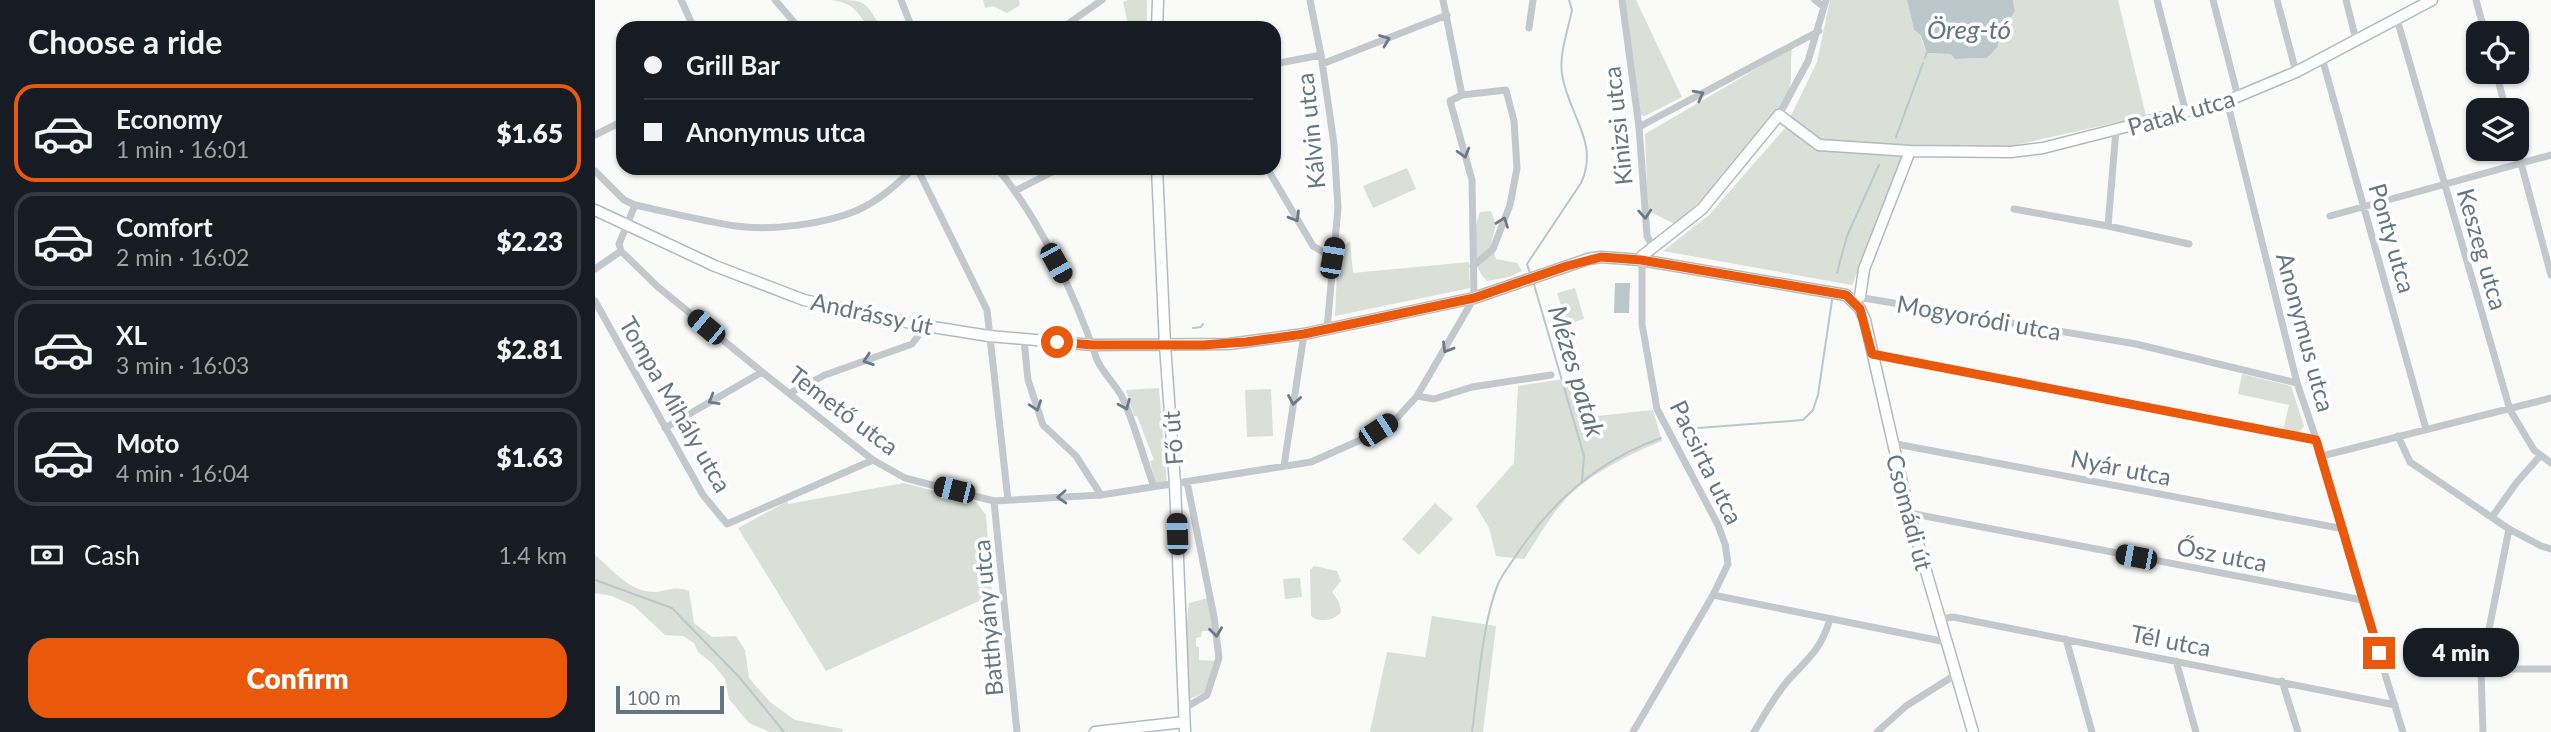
<!DOCTYPE html>
<html lang="en">
<head>
<meta charset="utf-8">
<style>
	body { margin:0; font-family:Lato,sans-serif; background:#242831; color:#f1f3f6; height:100vh; display:flex; flex-direction:column; font-size:26px; white-space:nowrap }
	* { box-sizing:border-box; margin:0 }
	p { font-size:23px; color:#9ea1a6 }
	.icon { flex:none; width:38px; height:38px; fill:none; stroke:currentColor; stroke-width:2; stroke-linecap:round; stroke-linejoin:round }
	.map { position:relative; flex:1; overflow:hidden }
	.details { display:flex; flex-direction:column; background:#171b24; width:595px }
	.details>* { flex:none }
	.banner { position:absolute; left:21px; top:21px; width:665px; height:154px; border-radius:21px; box-shadow:0 2px 5px #0004; display:grid; align-content:center; height:154px; padding:0 28px; background:#171b24 }
	.controls { position:absolute; left:1871px; top:21px; display:grid; gap:14px }
	.controls a { display:grid; place-items:center; width:63px; height:63px; border-radius:14px; background:#171b24; box-shadow:0 2px 5px #0004; font-size:35px }
	.scale { position:absolute; left:21px; bottom:18px; width:108px; box-sizing:border-box; padding-left:7px; border:4px solid #657683; border-top:0; font-size:19px; line-height:24px; white-space:nowrap; color:#657683; -webkit-text-stroke:5px #fff; paint-order:stroke }
	.end { position:absolute; width:32px; height:32px; margin:-16px; border:9px solid #ea580c; background:#fff; box-shadow:0 0 0 4px #fff }
	.from { border-radius:50% }
	.bubble { position:absolute; height:49px; border-radius:21px; background:#171b24; box-shadow:0 2px 5px #0004; font-size:23px; font-weight:800; line-height:49px; text-align:center }
	.car { position:absolute; width:21px; height:42px; margin:-21px -10px; border-radius:9px; box-shadow:0 0 5px 2px #0007; background:linear-gradient(#222 24%,#8ab4d8 0 40%,#222 0 76%,#8ab4d8 0 86%,#222 0) }
	.banner b { display:flex; align-items:center; gap:24px; height:66px; font-size:26px }
	.banner b+b { border-top:2px solid #363941 }
	.banner i { width:18px; height:18px; background:#f1f3f6 }
	ul { padding:0; list-style:none }
	li { display:flex; align-items:center; gap:21px; height:98px; margin:0 14px 10px; padding:0 14px; border:4px solid #363941; border-radius:21px }
	li div { flex:1 }
	li b { display:block; font-size:26px }
	li em { font-style:normal; font-weight:800 }
	li.active { border-color:#ea580c }
	li>.icon { width:63px; height:63px; stroke-width:1.5 }
	h2 { padding:0 28px; font-size:32px; line-height:84px }
	.pay { display:flex; align-items:center; gap:18px; height:77px; padding:0 28px; font-size:26px }
	.pay p { margin-inline-start:auto }
	.primary-button { display:flex; gap:14px; margin-top:auto; padding:14px 28px }
	.primary-button a { flex:1; height:80px; border-radius:21px; background:#ea580c; color:#fff; font-size:28px; font-weight:800; line-height:80px; text-align:center }
	main { display:flex; flex:1; min-height:0 }
	.map>svg:first-child { display:block }
	.green { fill:#dadfd7 }
	.water { fill:#bbc7cb }
	.lines { fill:none; stroke-linecap:round; stroke-linejoin:round }
	.stream { stroke:#bbc7cb; stroke-width:2 }
	.secondary-casing { stroke:#b3babf; stroke-width:13 }
	.street { stroke:#c3c8cc; stroke-width:7 }
	.secondary { stroke:#fff; stroke-width:10 }
	.oneway { stroke:#6a7a87 }
	.route { stroke:#ea580c; stroke-width:9 }
	.labels { text-anchor:middle; dominant-baseline:central; stroke-width:7; stroke-linejoin:round; paint-order:stroke }
	.street-label { font-size:24px; fill:#657683; stroke:#fff }
	.water-label { font-size:26px; font-style:italic; fill:#60757c; stroke:#fff }
</style>
</head>
<body>
<main>
<section class="details">
<h2>Choose a ride</h2>
<ul>
<li class="active"><svg class="icon" aria-label="car" viewBox="0 0 24 24"><path d="M5 17H2v-5l4-1 3-4h7l3 4 3 1v5h-3M9 17h6M6 11h13"/><circle cx="7" cy="17" r="2"/><circle cx="17" cy="17" r="2"/></svg><div><b>Economy</b><p>1 min · 16:01</p></div><em>$1.65</em></li>
<li><svg class="icon" aria-label="car" viewBox="0 0 24 24"><path d="M5 17H2v-5l4-1 3-4h7l3 4 3 1v5h-3M9 17h6M6 11h13"/><circle cx="7" cy="17" r="2"/><circle cx="17" cy="17" r="2"/></svg><div><b>Comfort</b><p>2 min · 16:02</p></div><em>$2.23</em></li>
<li><svg class="icon" aria-label="car" viewBox="0 0 24 24"><path d="M5 17H2v-5l4-1 3-4h7l3 4 3 1v5h-3M9 17h6M6 11h13"/><circle cx="7" cy="17" r="2"/><circle cx="17" cy="17" r="2"/></svg><div><b>XL</b><p>3 min · 16:03</p></div><em>$2.81</em></li>
<li><svg class="icon" aria-label="car" viewBox="0 0 24 24"><path d="M5 17H2v-5l4-1 3-4h7l3 4 3 1v5h-3M9 17h6M6 11h13"/><circle cx="7" cy="17" r="2"/><circle cx="17" cy="17" r="2"/></svg><div><b>Moto</b><p>4 min · 16:04</p></div><em>$1.63</em></li>
</ul>
<div class="pay"><svg class="icon" aria-label="cash" viewBox="0 0 24 24"><path d="M3 7h18v10H3z"/><circle cx="12" cy="12" r="2"/></svg>Cash<p>1.4 km</p></div>
<div class="primary-button"><a>Confirm</a></div>
</section>
<div class="map">
<svg width="1956" height="732" viewBox="0 0 1956 732">
	<rect width="100%" height="100%" fill="#fafaf8"/>
	<path class="green" d="M235,0C273,0 268,0 287,28H273C261,9 258,3 235,0Z
		M388,0H424L425,5L412,13L398,6L390,8Z
		M533,0H552V28H534L528,2Z
		M1030,0H1041L1087,97L1050,116L1045,115Z
		M1235,0H1312L1319,30L1325,36L1332,53L1357,54L1363,59L1392,58L1402,46L1403,37L1420,11L1418,0H1523L1551,116L1416,146L1313,147L1257,285L1068,251L1113,216L1190,128L1222,62Z
		M1197,48C1195,61 1197,75 1195,87C1189,120 1108,202 1080,224L1053,211L1050,134Z
		M812,168L821,189L778,208L768,186Z
		M896,211L901,225L896,243L901,259L922,263L927,271L914,277L892,281C875,265 877,232 885,212Z
		M755,241L758,273L874,262L875,288L740,316L743,250Z
		M980,288L989,319L972,324L962,293Z
		M1647,374L1696,386L1709,426L1704,433L1688,430L1694,405L1643,394Z
		M975,378L984,418L1058,410L1067,441C1041,451 1002,471 981,489C959,508 945,535 929,559L901,556L894,528L881,506L919,463L923,386Z
		M564,388L572,483L561,484L555,461L559,460L542,416H539L531,390Z
		M676,389L678,436L652,437L650,390Z
		M309,483L381,502L391,515L397,595L231,671L143,528L193,501V504Z
		M840,503L858,519L824,555L807,539Z
		M0,555C18,570 36,594 62,592C76,590 81,586 94,591L99,623L117,637L141,636L150,650L154,678L175,702L200,720L248,729L247,732H175L154,723L134,699L130,679L118,664L103,652L99,643L88,636L70,635L39,606L17,596L0,593Z
		M719,566L742,571L746,581L737,592L744,602L746,612C739,621 724,623 716,616L715,570Z
		M705,578L707,597L690,599L688,579Z
		M613,598L619,631H607L606,637L601,638V646L604,647V660L621,661L609,693L592,700L590,638L594,603Z
		M837,616L901,626L888,732H775L792,652L830,657Z"/>
	<path class="water" d="M1312,0H1418L1420,11L1403,37V46L1392,58L1360,59L1356,54L1332,53L1326,36L1319,30Z
		M1020,283H1035L1034,313H1019Z"/>
	<g class="lines">
		<path class="stream" d="M1330,58L1332,52
			M1301,137L1328,63
			M1242,273L1252,236L1284,165
			M936,276L932,264L986,183C1005,142 973,115 967,74C964,54 973,30 977,10L974,0
			M938,281L989,456L987,481
			M598,328L606,327L608,324
			M1090,429L1208,420L1218,410L1223,395L1237,300
			M0,580L77,608L145,678L189,732
			M877,732C883,689 887,623 903,584C907,575 914,566 920,557C956,502 1004,460 1066,438"/>
		<g class="secondary-casing">
			<path id="secondary" d="M562,28L563,0
				M562,168L570,345L580,484L590,732
				M0,210L120,266L209,300L325,325L394,336L498,345L634,344L709,334L879,298L993,259L1006,257L1046,260L1251,295L1265,309L1270,320L1314,513L1378,732
				M1047,256L1107,209L1184,115L1224,145L1315,151L1416,152L1448,148L1632,101L1701,72L1837,0
				M1265,297L1269,269L1315,151
				M500,732L589,722"/>
		</g>
		<path class="street" d="M86,0L99,28
			M180,0L204,28
			M306,0L317,28
			M715,0L726,55L739,144L743,208L732,329
			M848,0L867,95
			M1027,0L1044,127L1052,236L1058,247
			M1220,0L1229,7
			M1562,0L1591,113
			M1618,0L1643,97
			M1682,0L1701,72
			M1751,0L1761,40
			M1881,0L1890,33
			M1802,19L1915,410L1939,450L1956,463
			M467,28L507,0
			M934,28L938,0
			M1727,58L1831,429
			M679,64L726,55
			M727,64L852,15
			M1901,72L1911,110
			M1632,101L1702,383L1727,456L1767,600L1808,732
			M1184,115L1213,61L1231,0
			M1044,127L1224,31
			M0,135L28,121
			M1922,148L1956,275
			M322,168L392,310L413,500
			M402,168C444,218 480,295 501,357C505,371 523,386 529,401C541,429 549,459 559,487
			M672,168L718,246L738,258
			M0,171L29,200L40,205C73,212 107,221 141,226C176,231 231,224 263,210C285,200 302,184 319,168
			M420,191L465,168
			M40,205L24,244L26,251L63,287L167,372L278,460L310,478L399,501L506,495L716,462L770,438L802,418L822,396L879,298L877,180L855,101L867,95L911,90L919,121L922,168L915,205L898,249L878,266
			M1419,209L1513,226L1594,244
			M1735,216L1956,155
			M1513,226L1521,130
			M0,269L26,251
			M1251,295L1541,344L1702,383
			M0,301L108,495L132,524L278,460
			M429,340L433,380L448,425L481,456L506,495
			M1277,354L1721,440
			M195,393L230,375L317,344L323,336L325,325
			M822,396L839,399L877,387L956,375
			M70,428L167,372
			M1803,436L1815,462L1914,529L1946,546L1956,549
			M1296,443L1749,529
			M1727,456L1956,398
			M689,466L709,334
			M399,501L422,732
			M1314,513L1767,600
			M1897,517L1922,482L1945,456
			M1118,595L1351,642
			M1345,619L1358,617L1800,705
			M1471,639L1497,732
			M1581,661L1601,732
			M1886,669H1956
			M1687,681L1703,732
			M588,709L612,695L624,658L619,617L592,482
			M1038,732L1118,595L1133,564L1130,544L1123,525L1062,409L1047,324V258
			M1159,732C1170,714 1181,693 1196,677C1215,657 1227,647 1235,619
			M1282,732L1311,706L1360,675
			M1888,732L1886,669L1914,529"/>
		<use href="#secondary" class="secondary"/>
	</g>
	<defs><path id="oneway-chevron" d="M-2-3.5L2.5 0L-2 3.5" fill="none" stroke-width="1.6" stroke-linecap="round" stroke-linejoin="round" transform="scale(1.75)"/></defs>
	<g class="oneway">
		<use href="#oneway-chevron" transform="translate(790 40) rotate(-21)"/>
		<use href="#oneway-chevron" transform="translate(1104 95) rotate(-28)"/>
		<use href="#oneway-chevron" transform="translate(869 153) rotate(74)"/>
		<use href="#oneway-chevron" transform="translate(1050 214) rotate(86)"/>
		<use href="#oneway-chevron" transform="translate(700 217) rotate(59)"/>
		<use href="#oneway-chevron" transform="translate(908 222) rotate(-70)"/>
		<use href="#oneway-chevron" transform="translate(852 348) rotate(121)"/>
		<use href="#oneway-chevron" transform="translate(273 360) rotate(161)"/>
		<use href="#oneway-chevron" transform="translate(118 400) rotate(150)"/>
		<use href="#oneway-chevron" transform="translate(699 400) rotate(99)"/>
		<use href="#oneway-chevron" transform="translate(530 405) rotate(67)"/>
		<use href="#oneway-chevron" transform="translate(441 406) rotate(71)"/>
		<use href="#oneway-chevron" transform="translate(467 497) rotate(177)"/>
		<use href="#oneway-chevron" transform="translate(621 632) rotate(83)"/>
	</g>
	<g class="lines">
		<path class="route" d="M462,342L498,345H608L651,342L709,334L879,298L972,266L1006,257L1046,260L1251,295L1265,309L1277,354L1721,440L1784,653"/>
	</g>
	<g class="labels">
		<g class="street-label">
			<text transform="translate(1586 112) rotate(-16)">Patak utca</text>
			<text transform="translate(1022 126) rotate(-96)">Kinizsi utca</text>
			<text transform="translate(715 131) rotate(-96)">Kálvin utca</text>
			<text transform="translate(1798 238) rotate(74)">Ponty utca</text>
			<text transform="translate(1888 249) rotate(74)">Keszeg utca</text>
			<text transform="translate(277 313) rotate(12)">Andrássy út</text>
			<text transform="translate(1384 317) rotate(10)">Mogyoródi utca</text>
			<text transform="translate(1711 332) rotate(75)">Anonymus utca</text>
			<text transform="translate(81 404) rotate(60)">Tompa Mihály utca</text>
			<text transform="translate(249 410) rotate(37)">Temető utca</text>
			<text transform="translate(577 438) rotate(-94)">Fő út</text>
			<text transform="translate(1112 462) rotate(64)">Pacsirta utca</text>
			<text transform="translate(1526 467) rotate(11)">Nyár utca</text>
			<text transform="translate(1315 512) rotate(75)">Csomádi út</text>
			<text transform="translate(1627 554) rotate(11)">Ősz utca</text>
			<text transform="translate(392 618) rotate(-95)">Batthyány utca</text>
			<text transform="translate(1576 640) rotate(11)">Tél utca</text>
		</g>
		<g class="water-label">
			<text x="1374" y="29">Öreg-tó</text>
			<text transform="translate(982 371) rotate(73)">Mézes patak</text>
		</g>
	</g>
</svg>
<div class="controls">
<a><svg class="icon" aria-label="locate" viewBox="0 0 24 24"><circle cx="12" cy="12" r="6"/><path d="M12 2v4M12 18v4M2 12h4M18 12h4"/></svg></a>
<a><svg class="icon" aria-label="layers" viewBox="0 0 24 24"><path d="M12 4l9 5-9 5-9-5zM3 14l9 5 9-5"/></svg></a>
</div>
<div class="scale">100 m</div>
<i class="end from" style="left:462px;top:342px"></i>
<i class="end" style="left:1784px;top:653px"></i>
<div class="bubble" style="left:1808px;top:628px;width:116px">4 min</div>
<i class="car" style="left:737px;top:258px;rotate:10deg"></i>
<i class="car" style="left:461px;top:263px;rotate:151deg"></i>
<i class="car" style="left:111px;top:327px;rotate:310deg"></i>
<i class="car" style="left:783px;top:430px;rotate:57deg"></i>
<i class="car" style="left:359px;top:490px;rotate:284deg"></i>
<i class="car" style="left:582px;top:534px;rotate:358deg"></i>
<i class="car" style="left:1541px;top:557px;rotate:281deg"></i>
<div class="banner">
<b><i class="from"></i>Grill Bar</b>
<b><i></i>Anonymus utca</b>
</div>
</div>
</main>
</body>
</html>
